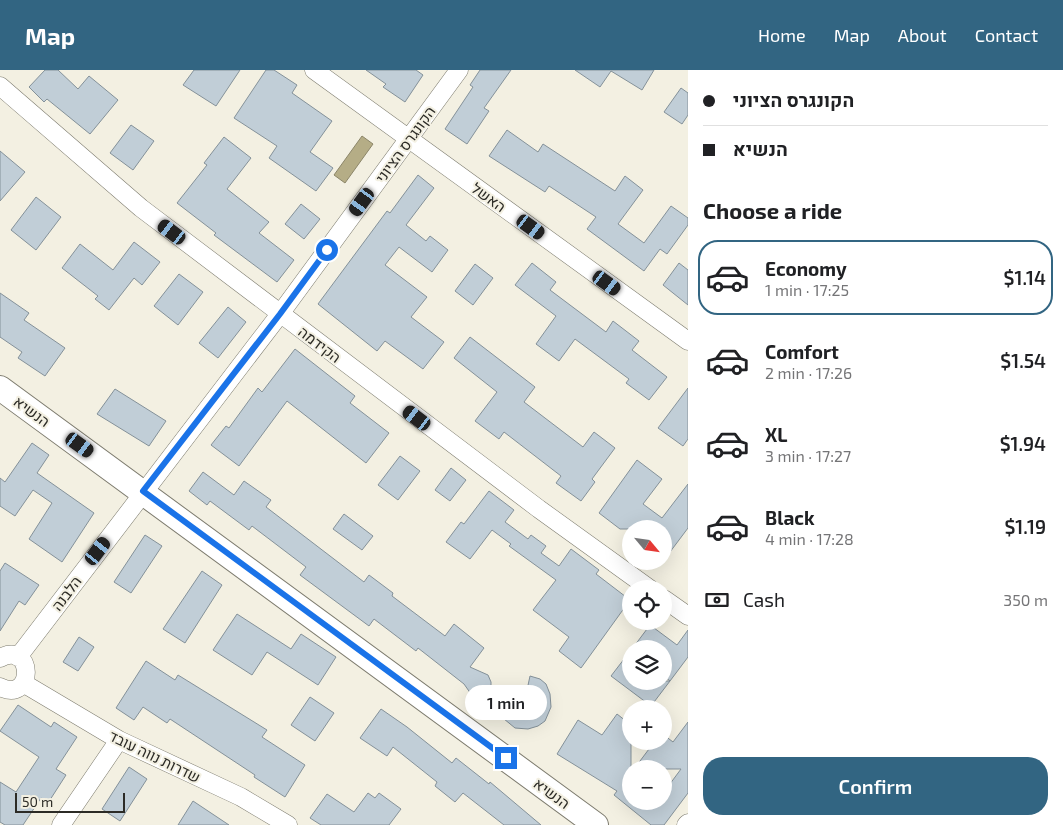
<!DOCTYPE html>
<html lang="en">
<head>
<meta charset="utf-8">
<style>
	body { margin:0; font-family:"Exo 2",Heebo,sans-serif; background:#f2f2f2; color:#202124; height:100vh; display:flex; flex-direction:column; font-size:19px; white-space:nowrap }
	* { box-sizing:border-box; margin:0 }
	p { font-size:16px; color:#757577 }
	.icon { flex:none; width:28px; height:28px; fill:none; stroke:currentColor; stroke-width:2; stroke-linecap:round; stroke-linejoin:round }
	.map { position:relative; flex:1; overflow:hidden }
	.drawer { display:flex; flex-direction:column; background:#fff; width:375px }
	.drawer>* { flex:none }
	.top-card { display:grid; align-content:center; height:110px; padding:0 15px; background:#fff }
	.needle { width:32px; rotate:119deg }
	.buttons { position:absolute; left:622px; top:450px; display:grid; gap:10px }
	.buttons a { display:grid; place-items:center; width:50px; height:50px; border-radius:50%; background:#fff; box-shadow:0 5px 20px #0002; font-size:25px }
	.scale { position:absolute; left:15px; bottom:12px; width:110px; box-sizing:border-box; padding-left:5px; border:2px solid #2c2b26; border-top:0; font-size:14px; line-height:18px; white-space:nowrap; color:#2c2b26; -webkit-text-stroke:4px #f3f0e2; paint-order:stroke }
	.end { position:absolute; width:22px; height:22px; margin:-11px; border:6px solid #1a73e8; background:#fff; box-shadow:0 0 0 2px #fff }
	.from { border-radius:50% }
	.bubble { position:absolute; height:35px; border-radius:18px; background:#fff; box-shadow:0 5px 20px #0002; font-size:16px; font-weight:600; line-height:35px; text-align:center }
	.car { position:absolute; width:15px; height:30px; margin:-15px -8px; border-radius:6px; box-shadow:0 0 4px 1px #0007; background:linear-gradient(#222 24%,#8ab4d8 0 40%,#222 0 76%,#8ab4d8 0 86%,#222 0) }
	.top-card b { display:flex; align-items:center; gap:18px; height:48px; font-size:19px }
	.top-card b+b { border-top:1px solid #e0e0e0 }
	.top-card i { width:12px; height:12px; background:#202124 }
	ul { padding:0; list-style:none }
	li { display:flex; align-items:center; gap:15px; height:75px; margin:0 10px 8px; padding:0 5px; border:2px solid transparent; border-radius:20px }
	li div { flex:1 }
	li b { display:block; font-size:19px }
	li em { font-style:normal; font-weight:600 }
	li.on { border-color:#326582 }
	li>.icon { width:45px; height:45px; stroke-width:1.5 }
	h2 { padding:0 15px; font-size:22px; line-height:60px }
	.pay { display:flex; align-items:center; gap:12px; height:55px; padding:0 15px; font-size:19px }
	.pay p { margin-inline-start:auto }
	.action { display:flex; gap:10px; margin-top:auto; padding:10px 15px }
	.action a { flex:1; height:58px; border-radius:20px; background:#326582; color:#fff; font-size:20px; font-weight:600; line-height:58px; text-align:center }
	header { display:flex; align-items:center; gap:30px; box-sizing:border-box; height:70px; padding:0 25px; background:#326582; color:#fff }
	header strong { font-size:24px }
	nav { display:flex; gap:28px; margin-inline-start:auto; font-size:18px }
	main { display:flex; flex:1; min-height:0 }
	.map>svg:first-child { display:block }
	.water { fill:#b5ad86; stroke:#8c8669 }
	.building { fill:#c1ced7; stroke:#849199 }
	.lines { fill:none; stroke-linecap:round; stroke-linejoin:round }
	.street-casing { stroke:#7d7b6e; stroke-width:19 }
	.secondary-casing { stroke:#7d7b6e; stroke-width:26 }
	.street { stroke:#fff; stroke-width:18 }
	.secondary { stroke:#fff; stroke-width:24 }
	.route { stroke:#1a73e8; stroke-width:6 }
	.labels { text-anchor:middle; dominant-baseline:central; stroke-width:4; stroke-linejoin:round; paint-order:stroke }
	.street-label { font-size:15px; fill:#2c2b26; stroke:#f3f0e2 }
</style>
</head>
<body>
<header>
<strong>Map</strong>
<nav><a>Home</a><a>Map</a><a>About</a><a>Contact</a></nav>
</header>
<main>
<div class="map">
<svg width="688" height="755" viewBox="0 0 688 755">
	<rect width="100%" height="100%" fill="#f3f0e2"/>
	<path class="water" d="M362,66L373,74L345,113L334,105Z"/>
	<path class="building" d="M45,0H58L78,19L89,6L118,30L90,64L47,29L44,32L29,17Z
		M194,0H240L216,36L183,15Z
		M266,0H274L297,15L292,23L332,51L310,82L333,98L316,121L269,88L277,76L234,48Z
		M366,0H416L423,5L405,32L383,17L386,14Z
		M480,0H511L484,38L489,41L467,74L445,59L473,17L470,15Z
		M575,0H654L642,20L611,1L600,17Z
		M681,18L688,23V45L682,54L664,42Z
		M131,55L154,71L133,100L110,83Z
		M507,60L538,82L543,74L615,121L625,106L643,120L618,154L644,173L671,136L688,148V155L667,184L660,179L644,201L587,159L596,147L549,116L545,122L489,86Z
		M224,67L251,88L227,119L269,152L259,163L294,190L277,212L214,165L216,163L177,133L207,95L204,93Z
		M0,81L25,102L0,131Z
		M418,105L434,118L406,155L426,171L430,166L448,180L432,202L399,177L385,195L427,227L411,247L444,272L423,299L385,271L377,281L318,234L387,141L390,143Z
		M36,127L61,147L36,180L11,160Z
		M301,134L320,149L304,169L285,154Z
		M134,172L160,192L142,215L134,208L109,240L95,229L98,226L62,198L80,174L113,200Z
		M532,193L556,212L550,220L606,262L613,251L639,271L632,280L667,307L649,330L626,313L629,309L575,269L559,291L536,274L556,246L515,215Z
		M679,193L688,200V235L663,215Z
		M475,194L493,208L473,235L455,221Z
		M179,204L203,222L178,255L154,236Z
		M0,223L29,243L24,250L65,278L45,306L18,288L22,282L0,267Z
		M228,237L246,252L218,288L199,273Z
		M470,267L535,317L524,332L583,377L594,362L615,378L592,409L595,412L581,431L556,413L561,406L504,362L499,369L475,351L497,322L454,288Z
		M295,279L355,326L350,333L389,363L366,393L287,331L239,396L211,375L226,356L229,358L258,318L262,322Z
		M688,318V369L683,376L658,358Z
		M115,319L166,351L149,376L97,344Z
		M32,373L49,385L37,403L94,443L62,492L29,469L52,433L33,420L15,446L0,436V408L5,412Z
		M400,386L420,401L398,430L378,415Z
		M637,390L662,409L643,434L662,448L688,414V458L664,490V459H620L599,443Z
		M451,398L466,410L450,431L435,420Z
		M203,402L234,425L244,411L271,430L266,437L364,512L369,505L393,523L392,526L445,566L454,554L484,578L470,597L488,605L491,612V623L480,626L471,624L464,614L418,578L416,581L374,549L369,556L300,505L306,497L252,456L249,460L210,431L207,435L189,421Z
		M489,421L514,440L505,452L528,469L531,465L546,476L541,483L559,496L571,479L599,500L596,504L630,530L581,598L559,581L569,567L533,540L556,510L509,476L511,474L492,460L470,489L446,472L461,452L464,454Z
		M344,444L373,466L362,480L333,459Z
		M145,465L162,476L131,523L114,512Z
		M5,493L39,515L25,535L19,531L0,561V501Z
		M202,501L222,515L185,573L163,559Z
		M237,544L291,579L301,564L336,587L318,615L267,582L252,605L213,580Z
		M650,555L677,575L688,560V587L670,611L664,606V579H632Z
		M79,567L94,577L78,601L63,592Z
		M631,580V611H670L651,636L611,606Z
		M146,591L175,610L178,605L267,660L262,667L305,695L285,727L254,707L255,705L170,649L167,653L143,637L134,650L116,638Z
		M530,606L540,609L546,614L550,624L551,637L545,651L538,656L528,659L515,658L498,644V631L520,618L527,620Z
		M310,627L334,643L315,671L291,655Z
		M18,635L51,657L54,652L77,667L56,699L66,705L48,733L41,728L23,755H5L0,752V712L16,722L39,687L0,661Z
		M381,639L407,657L452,693L456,688L489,714L490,712L541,755H504L463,723L455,732L435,716L437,712L393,677L387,686L360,668Z
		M617,644L631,655V731H664V722L681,699H634L655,671H664V665L673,672L688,652V723L664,755H651L614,725L617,721L557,684L578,650L602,665Z
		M129,697L147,709L120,751L102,739Z
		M368,723L375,728L379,723L401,739L389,755H321L310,748L327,724L354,742Z
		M193,731L229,755H178Z"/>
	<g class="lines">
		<g class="street-casing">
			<path id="street" d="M314,0L688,271
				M0,16L141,138L539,439L650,519
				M664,529L688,546
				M18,587L280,244L459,0
				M0,588C34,570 35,634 0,617
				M23,613L119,670L241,727L288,755
				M61,755L119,670
				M686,755L688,753"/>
		</g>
		<g class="secondary-casing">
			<path id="secondary" d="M0,318L596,755"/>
		</g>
		<use href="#street" class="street"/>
		<use href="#secondary" class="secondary"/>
	</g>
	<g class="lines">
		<path class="route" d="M327,180L280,244L143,421L506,688"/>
	</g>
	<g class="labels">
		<g class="street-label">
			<text transform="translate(405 74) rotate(-54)">הקונגרס הציוני</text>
			<text transform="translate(489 127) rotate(36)">האשל</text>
			<text transform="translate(320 274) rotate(37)">הקידמה</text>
			<text transform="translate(32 341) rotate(36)">הנשיא</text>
			<text transform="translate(66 523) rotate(-53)">הלבנה</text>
			<text transform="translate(155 686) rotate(26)">שדרות נווה עובד</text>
			<text transform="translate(552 723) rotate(36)">הנשיא</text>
		</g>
	</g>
</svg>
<div class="buttons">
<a><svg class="needle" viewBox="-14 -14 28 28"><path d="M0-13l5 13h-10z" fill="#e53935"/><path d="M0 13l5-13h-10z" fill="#757577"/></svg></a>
<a><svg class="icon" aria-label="locate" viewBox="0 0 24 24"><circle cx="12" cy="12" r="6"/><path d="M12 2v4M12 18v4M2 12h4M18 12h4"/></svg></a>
<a><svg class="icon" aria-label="layers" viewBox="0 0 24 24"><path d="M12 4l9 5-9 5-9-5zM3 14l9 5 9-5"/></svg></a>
<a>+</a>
<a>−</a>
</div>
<div class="scale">50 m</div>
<i class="end from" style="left:327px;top:180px"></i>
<i class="end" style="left:506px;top:688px"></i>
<div class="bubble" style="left:465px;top:615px;width:82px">1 min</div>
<i class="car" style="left:362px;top:132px;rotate:216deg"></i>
<i class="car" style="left:531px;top:157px;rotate:126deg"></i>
<i class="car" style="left:172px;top:162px;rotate:307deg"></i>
<i class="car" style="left:607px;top:213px;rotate:126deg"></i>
<i class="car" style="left:417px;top:348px;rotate:307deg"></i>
<i class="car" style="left:80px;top:375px;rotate:126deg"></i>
<i class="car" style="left:98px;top:481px;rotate:37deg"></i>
</div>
<section class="drawer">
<div class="top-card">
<b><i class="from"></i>הקונגרס הציוני</b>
<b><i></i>הנשיא</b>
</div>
<h2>Choose a ride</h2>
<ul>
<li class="on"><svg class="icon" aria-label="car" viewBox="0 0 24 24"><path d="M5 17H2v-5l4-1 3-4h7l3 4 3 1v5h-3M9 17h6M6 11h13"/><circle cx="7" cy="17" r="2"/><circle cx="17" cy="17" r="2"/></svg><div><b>Economy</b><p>1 min · 17:25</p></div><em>$1.14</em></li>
<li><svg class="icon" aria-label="car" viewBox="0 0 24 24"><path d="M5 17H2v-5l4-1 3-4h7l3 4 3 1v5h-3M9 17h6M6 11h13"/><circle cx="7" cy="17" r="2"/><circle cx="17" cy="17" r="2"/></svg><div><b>Comfort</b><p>2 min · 17:26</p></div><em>$1.54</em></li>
<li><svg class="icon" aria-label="car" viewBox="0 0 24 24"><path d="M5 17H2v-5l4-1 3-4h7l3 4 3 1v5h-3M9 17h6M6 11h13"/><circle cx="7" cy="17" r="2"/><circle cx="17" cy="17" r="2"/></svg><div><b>XL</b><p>3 min · 17:27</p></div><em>$1.94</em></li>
<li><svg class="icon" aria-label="car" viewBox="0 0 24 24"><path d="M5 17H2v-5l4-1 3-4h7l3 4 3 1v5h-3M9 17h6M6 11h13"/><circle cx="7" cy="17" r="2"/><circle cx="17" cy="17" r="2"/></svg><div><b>Black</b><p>4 min · 17:28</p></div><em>$1.19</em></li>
</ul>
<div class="pay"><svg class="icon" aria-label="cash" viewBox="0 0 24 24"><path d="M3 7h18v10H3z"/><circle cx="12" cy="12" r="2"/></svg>Cash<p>350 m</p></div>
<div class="action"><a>Confirm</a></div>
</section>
</main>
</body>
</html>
